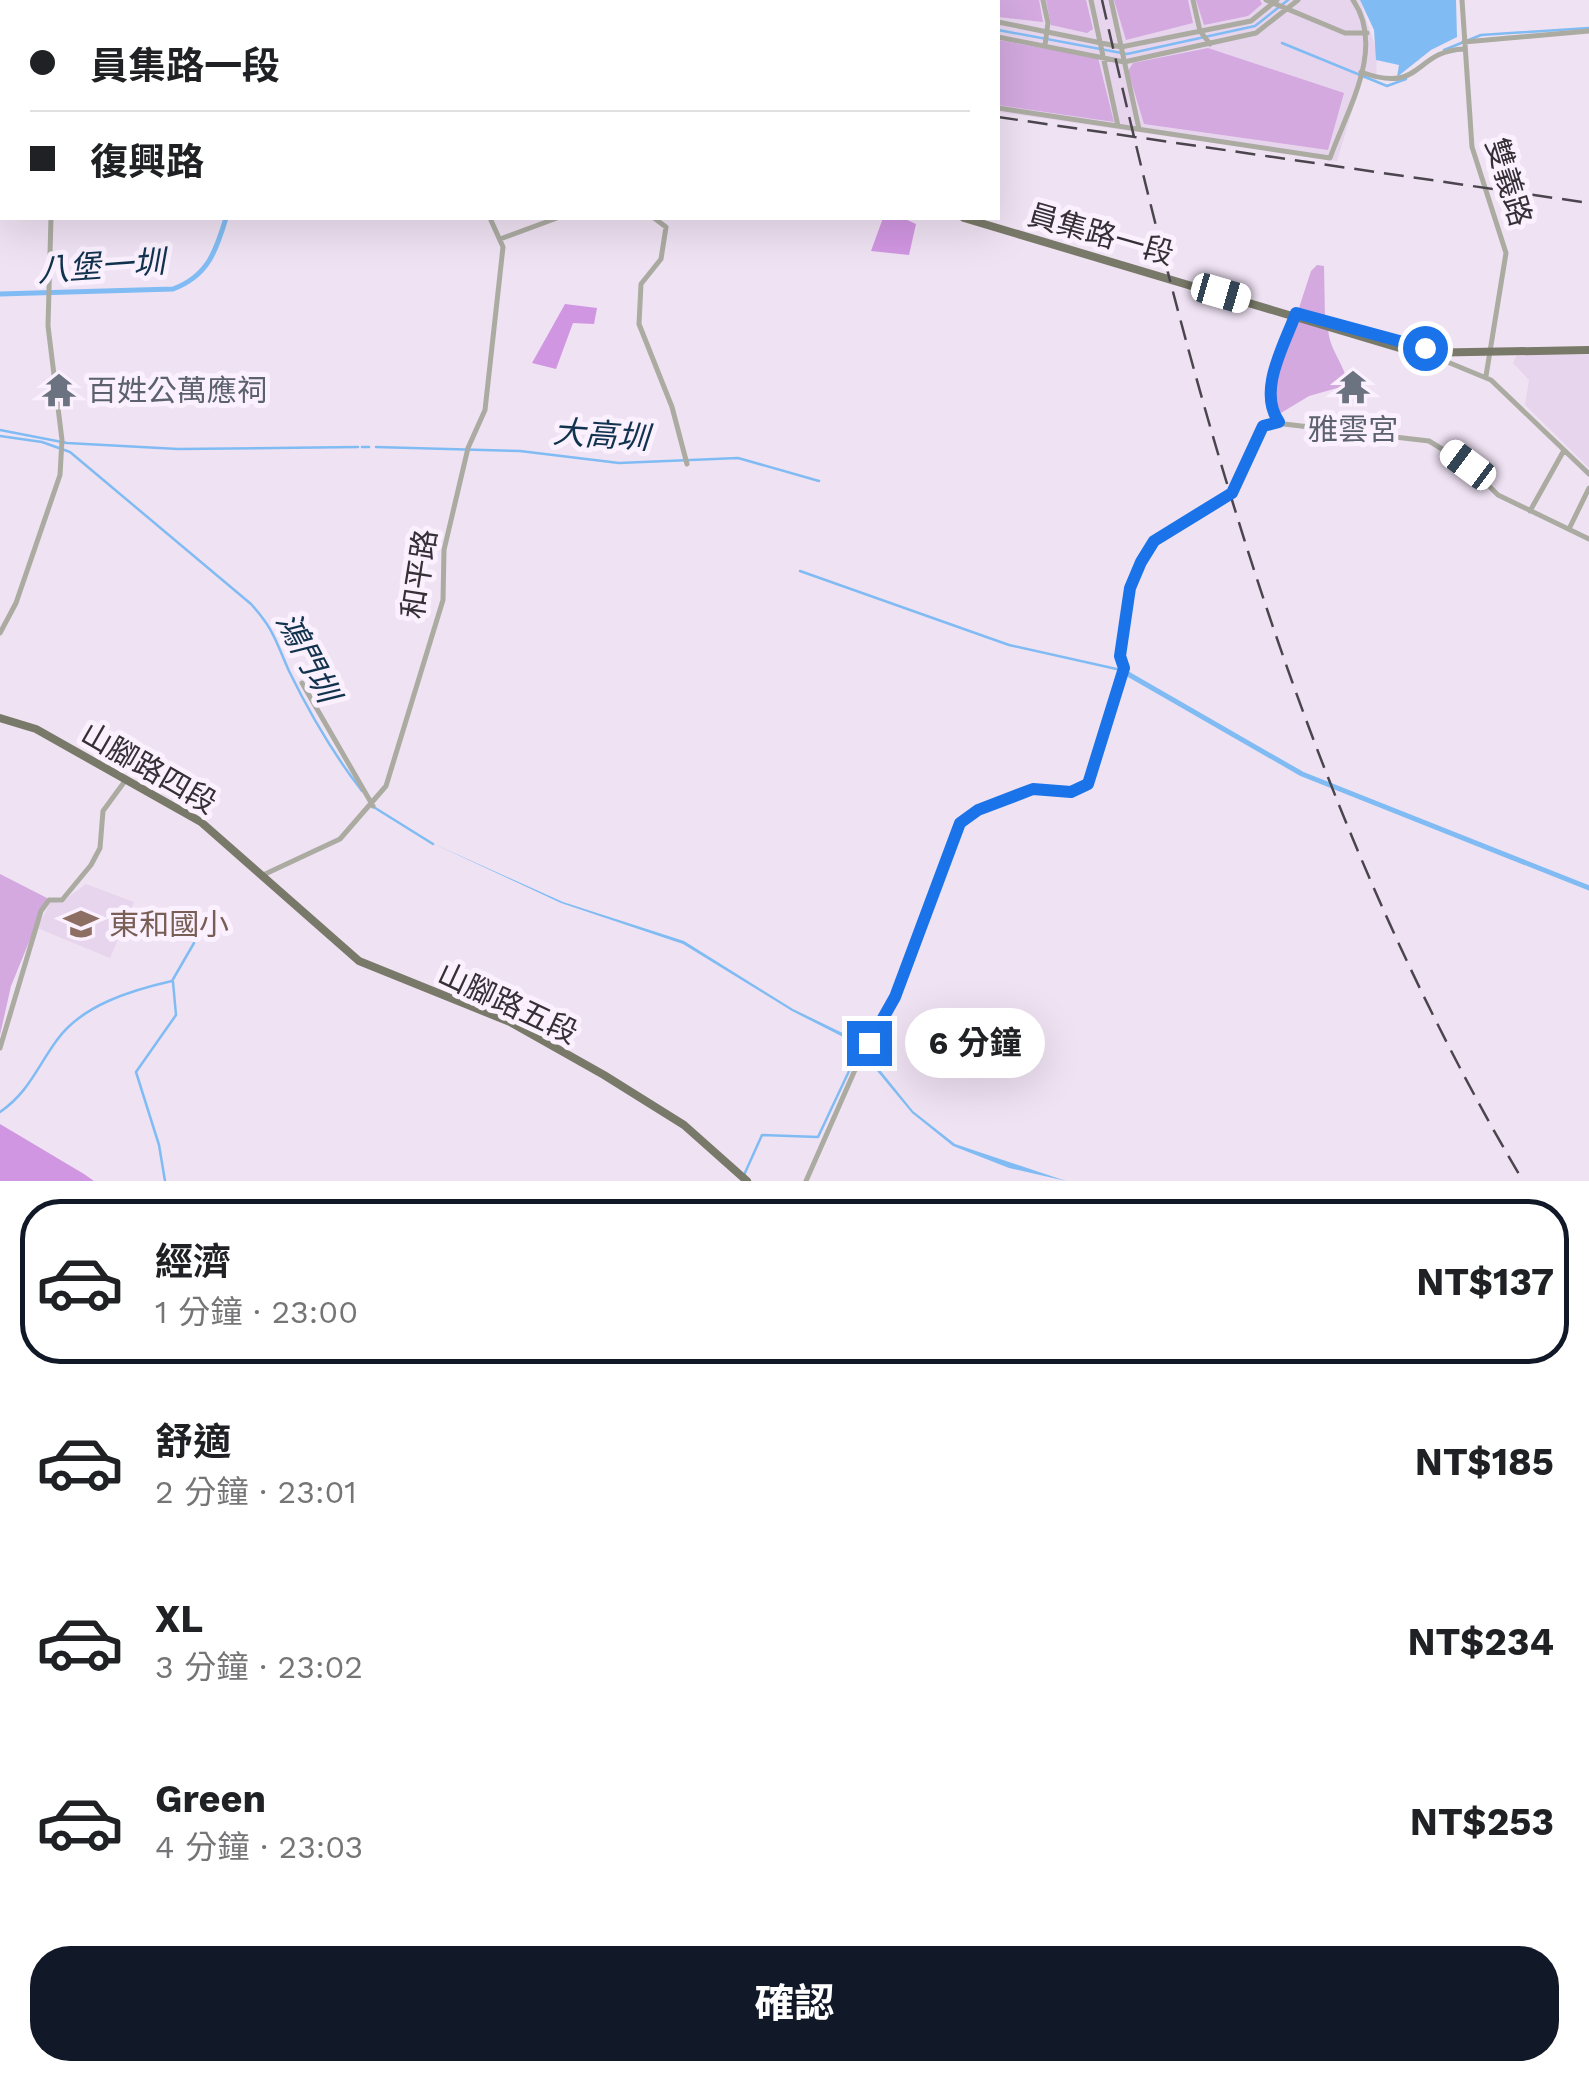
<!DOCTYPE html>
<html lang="zh-TW">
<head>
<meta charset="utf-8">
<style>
	body { margin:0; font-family:"Work Sans","Noto Sans TC",sans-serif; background:#f2f2f2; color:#202124; height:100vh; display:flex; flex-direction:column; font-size:38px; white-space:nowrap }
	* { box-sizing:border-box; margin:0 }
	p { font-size:32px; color:#757577 }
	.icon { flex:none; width:55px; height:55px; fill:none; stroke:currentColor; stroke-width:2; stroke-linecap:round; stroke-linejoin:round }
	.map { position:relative; height:1181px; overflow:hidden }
	.drawer { display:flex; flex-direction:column; background:#fff; flex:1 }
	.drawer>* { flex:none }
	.banner { position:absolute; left:0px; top:0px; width:1000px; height:220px; box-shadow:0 10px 40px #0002; display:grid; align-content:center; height:220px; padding:0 30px; background:#fff }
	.end { position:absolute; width:45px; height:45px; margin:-22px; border:12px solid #1a73e8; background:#fff; box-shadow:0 0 0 5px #fff }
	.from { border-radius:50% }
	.bubble { position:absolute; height:70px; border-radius:35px; background:#fff; box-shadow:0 10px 40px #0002; font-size:32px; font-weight:700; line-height:70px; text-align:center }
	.car { position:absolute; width:30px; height:60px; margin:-30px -15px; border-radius:12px; box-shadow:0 0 8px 2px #0007; background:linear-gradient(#fff 24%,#345 0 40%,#fff 0 76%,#345 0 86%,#fff 0) }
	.banner b { display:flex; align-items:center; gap:35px; height:95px; font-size:38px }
	.banner b+b { border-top:2px solid #e0e0e0 }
	.banner i { width:25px; height:25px; background:#202124 }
	ul { padding:18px 0 0; list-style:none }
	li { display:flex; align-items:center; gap:30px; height:165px; margin:0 20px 15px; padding:0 10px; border:5px solid transparent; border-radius:40px }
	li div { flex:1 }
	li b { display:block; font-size:38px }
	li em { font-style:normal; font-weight:700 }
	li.selected { border-color:#111827 }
	li>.icon { width:90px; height:90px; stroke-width:1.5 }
	.cta { display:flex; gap:20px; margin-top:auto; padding:20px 30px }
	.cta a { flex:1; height:115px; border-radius:40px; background:#111827; color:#fff; font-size:40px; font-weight:700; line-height:115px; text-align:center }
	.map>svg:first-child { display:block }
	.built { fill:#e7d5ed }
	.green { fill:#d3a9df }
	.forest { fill:#d196e2 }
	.water { fill:#80bcf3 }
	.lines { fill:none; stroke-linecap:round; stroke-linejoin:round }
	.stream { stroke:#80bcf3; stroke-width:2.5 }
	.canal { stroke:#80bcf3; stroke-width:5 }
	.minor { stroke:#ababa2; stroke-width:5 }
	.major { stroke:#797969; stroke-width:8 }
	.rail { stroke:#4b454d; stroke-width:2.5; stroke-dasharray:20 10; stroke-linecap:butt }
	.route { stroke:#1a73e8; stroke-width:12 }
	.labels { text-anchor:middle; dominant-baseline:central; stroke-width:10; stroke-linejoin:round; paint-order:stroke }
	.street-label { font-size:30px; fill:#352f36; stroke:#fbf0fe }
	.worship-label { font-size:30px; fill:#5b616d; stroke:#fbf0fe; text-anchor:start }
	.education-label { font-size:30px; fill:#785e54; stroke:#fbf0fe; text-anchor:start }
	.water-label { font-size:32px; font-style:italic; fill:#12334e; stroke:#fbf0fe }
</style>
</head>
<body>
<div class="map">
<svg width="1589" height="1181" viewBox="0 0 1589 1181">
	<rect width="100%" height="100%" fill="#efe2f3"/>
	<path class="built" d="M648,0H1360L1377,52L1376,81L1362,78L1337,161L998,112V2Z
		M1517,354L1589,355V468L1525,405L1529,380L1513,363Z
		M86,884L134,902L110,958L37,928L51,901L60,903Z"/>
	<path class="green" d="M962,0H1039L1043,22L998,17V2Z
		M1046,0H1086L1093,29L1087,33L1051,25Z
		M1114,0H1188L1193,23L1126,40Z
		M1196,0H1260L1262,4L1248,16L1204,25Z
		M998,40L1098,58L1114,122L998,105Z
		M1208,48L1344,93L1328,150L1144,124L1128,71L1133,63Z
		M1317,265L1324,266L1325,319L1298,311L1311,271Z
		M1295,316L1328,326C1328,349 1344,362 1348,385L1309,396L1276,416L1272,379Z
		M0,874L47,898L11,986L0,1035Z"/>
	<path class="forest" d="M883,218H903L916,224L909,255L871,251Z
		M565,304L597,308L594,324L573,323L556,369L532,363Z
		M0,1124L84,1174L94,1181H0Z"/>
	<path class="water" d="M1360,0H1456L1457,37L1431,50L1397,77L1399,65L1376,60L1374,30Z
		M432,843L563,902L684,941L793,1009L855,1039L913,1111L955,1144L1066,1181L1009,1168L953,1146L912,1113L853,1042L792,1011L683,944L561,903Z"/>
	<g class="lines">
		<path class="stream" d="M998,30L1127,54L1255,26L1288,0
			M1282,43L1387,86L1406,79
			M1444,50L1481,35L1589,28
			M0,53H2
			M0,430L67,443L178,449L358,447
			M0,436L42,442L70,452L251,604C275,631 275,640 289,671C309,712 334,755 362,791
			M362,447H369
			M376,447L520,451L619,463L738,458L819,481
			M800,571L1009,645L1121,670
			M372,806L433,844
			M0,1112C29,1092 37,1067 57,1040C82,1005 132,990 172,981L194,943
			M744,1175L762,1135L818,1137L858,1052
			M165,1181L159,1145L136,1072L176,1015L173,982"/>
		<path class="canal" d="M300,2L301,0
			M0,294L173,289C208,276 216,251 226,218
			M1121,670L1302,774L1589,888"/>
		<path class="minor" d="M80,0V2
			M416,0L419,2
			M422,0L425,2
			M1043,0L1048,23L1045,45
			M1091,0L1118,126
			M1111,0L1139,129
			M1193,0L1200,31L1210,44
			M1266,0L1345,33H1367
			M1462,0L1472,147L1506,253L1486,376
			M785,1L793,2
			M296,2L297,0
			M646,2L647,0
			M707,2L708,0
			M799,2V0
			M875,2V0
			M958,2L959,0
			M998,22L1121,47L1251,21L1277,0
			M998,37L1124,62L1256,33L1298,0
			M1464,42L1589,31
			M1361,72C1423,95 1413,51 1464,49
			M998,108L1330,158C1347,110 1386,48 1353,0
			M0,110H2
			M654,218L666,227L661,259L641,284L639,324L672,407L687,464
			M500,239L557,218
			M1433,356L1491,380L1589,474
			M1274,415L1272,379L1295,316
			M1278,423L1272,422L1274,416L1284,424L1429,441L1468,465L1498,495L1589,539
			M1530,511L1563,452
			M1569,529L1589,488
			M0,633L16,603L60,475L62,440L48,326L51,218
			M302,683L373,806
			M263,875L340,839L386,786L443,600L444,550L468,448L485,410L503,247L490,218
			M0,1048L41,911L49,900H62L91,865L100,848L103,811L125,781
			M806,1181L862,1054L895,997L960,823C980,809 1008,797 1031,790C1053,783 1071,801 1091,781L1124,667L1119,656L1130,587L1141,561L1154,541L1232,493L1263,426L1272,420"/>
		<path class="major" d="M0,215H2
			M964,218L1416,353L1589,350
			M0,718L36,729L201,822L359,961L510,1022L604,1075L684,1125L747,1181"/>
		<path class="rail" d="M1102,0C1196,412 1306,814 1523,1181
			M0,44H2
			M998,117L1589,203"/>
	</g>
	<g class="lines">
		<path class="route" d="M869,1043L895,997L960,823L978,810L1033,789L1071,792L1088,784L1124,668L1120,656L1130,588L1141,562L1154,541L1232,493L1263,426L1279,422C1257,391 1284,346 1296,313L1425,348"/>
	</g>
	<defs>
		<g id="temple-bare" transform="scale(2.7)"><path d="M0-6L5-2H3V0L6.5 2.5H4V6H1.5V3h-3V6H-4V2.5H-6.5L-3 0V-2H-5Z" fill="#6b7280" stroke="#fbf0fe" stroke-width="2.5" paint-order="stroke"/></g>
		<g id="school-bare" transform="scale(2.7)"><path d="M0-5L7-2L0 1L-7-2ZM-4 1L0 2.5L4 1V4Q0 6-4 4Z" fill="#8d6e63" stroke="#fbf0fe" stroke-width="2.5" paint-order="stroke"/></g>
	</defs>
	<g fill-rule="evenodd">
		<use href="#temple-bare" x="1353" y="387"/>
		<use href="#temple-bare" x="59" y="390"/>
		<use href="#school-bare" x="81" y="924"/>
	</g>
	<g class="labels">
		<g class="street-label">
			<text transform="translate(1509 182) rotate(73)">雙義路</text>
			<text transform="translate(1101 234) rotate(16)">員集路一段</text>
			<text transform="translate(419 574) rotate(-81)">和平路</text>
			<text transform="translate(149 768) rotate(30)">山腳路四段</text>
			<text transform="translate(508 1003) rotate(25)">山腳路五段</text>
		</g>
		<g class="worship-label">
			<text x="87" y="390">百姓公萬應祠</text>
			<text x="1353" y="429" text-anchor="middle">雅雲宮</text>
		</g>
		<g class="education-label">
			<text x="109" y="924">東和國小</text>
		</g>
		<g class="water-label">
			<text transform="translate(101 266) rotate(-4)">八堡一圳</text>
			<text transform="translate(601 435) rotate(4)">大高圳</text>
			<text transform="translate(308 657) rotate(62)">鴻門圳</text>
		</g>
	</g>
</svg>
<i class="end from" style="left:1425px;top:348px"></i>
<i class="end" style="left:869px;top:1043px"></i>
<div class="bubble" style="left:905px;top:1008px;width:140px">6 分鐘</div>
<i class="car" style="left:1221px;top:293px;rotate:106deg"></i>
<i class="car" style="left:1468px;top:465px;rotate:307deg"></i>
<div class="banner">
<b><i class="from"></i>員集路一段</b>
<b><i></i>復興路</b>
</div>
</div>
<section class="drawer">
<ul>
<li class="selected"><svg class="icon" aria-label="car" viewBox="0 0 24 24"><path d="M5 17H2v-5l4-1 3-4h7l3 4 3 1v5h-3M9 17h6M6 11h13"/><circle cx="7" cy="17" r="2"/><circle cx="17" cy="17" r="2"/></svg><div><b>經濟</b><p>1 分鐘 · 23:00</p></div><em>NT$137</em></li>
<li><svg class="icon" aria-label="car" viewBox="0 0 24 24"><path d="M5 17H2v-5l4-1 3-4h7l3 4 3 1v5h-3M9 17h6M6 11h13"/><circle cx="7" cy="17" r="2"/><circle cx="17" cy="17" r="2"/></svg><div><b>舒適</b><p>2 分鐘 · 23:01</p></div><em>NT$185</em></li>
<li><svg class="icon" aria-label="car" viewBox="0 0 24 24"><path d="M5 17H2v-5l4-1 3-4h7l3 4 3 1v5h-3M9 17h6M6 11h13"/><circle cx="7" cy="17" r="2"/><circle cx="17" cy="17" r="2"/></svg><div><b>XL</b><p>3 分鐘 · 23:02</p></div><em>NT$234</em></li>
<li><svg class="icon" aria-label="car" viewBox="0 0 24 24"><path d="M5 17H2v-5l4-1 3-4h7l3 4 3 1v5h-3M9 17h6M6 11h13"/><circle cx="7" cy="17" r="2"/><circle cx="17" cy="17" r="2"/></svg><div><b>Green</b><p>4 分鐘 · 23:03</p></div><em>NT$253</em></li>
</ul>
<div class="cta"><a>確認</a></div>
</section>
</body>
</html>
